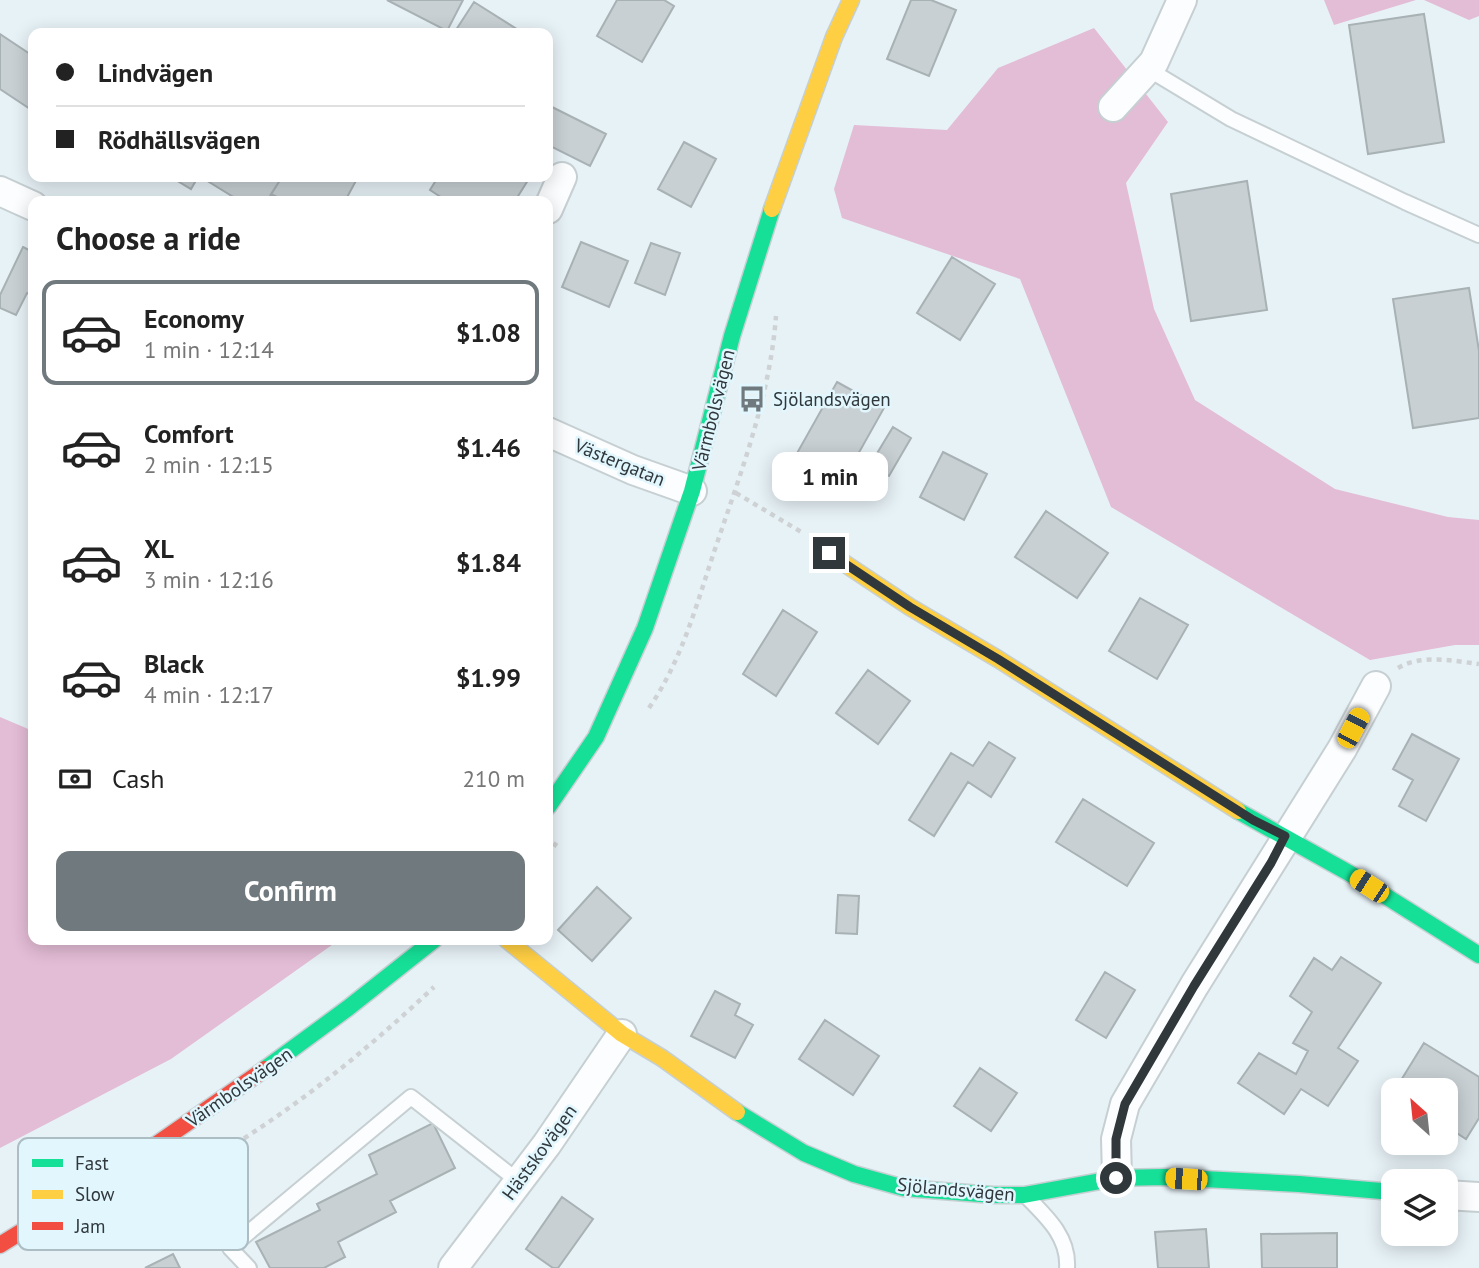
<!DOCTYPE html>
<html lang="en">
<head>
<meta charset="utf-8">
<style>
	body { margin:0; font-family:"PT Sans",sans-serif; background:#f6f6f6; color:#222; height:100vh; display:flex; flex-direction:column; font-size:26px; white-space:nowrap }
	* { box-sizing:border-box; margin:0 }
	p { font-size:23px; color:#767676 }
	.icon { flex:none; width:38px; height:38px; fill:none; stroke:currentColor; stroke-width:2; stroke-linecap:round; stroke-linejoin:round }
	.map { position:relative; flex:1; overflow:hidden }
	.details { position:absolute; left:28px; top:196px; width:525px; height:749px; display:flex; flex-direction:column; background:#fff; border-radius:14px; box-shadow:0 4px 18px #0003 }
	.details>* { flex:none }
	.guide { position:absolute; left:28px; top:28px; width:525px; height:154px; border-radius:14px; box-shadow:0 4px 18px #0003; display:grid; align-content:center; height:154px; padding:0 28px; background:#fff }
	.needle { width:46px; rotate:333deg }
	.buttons { position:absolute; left:1381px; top:1078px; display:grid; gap:14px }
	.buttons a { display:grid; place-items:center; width:77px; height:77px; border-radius:14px; background:#fff; box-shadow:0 4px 18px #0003; font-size:35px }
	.end { position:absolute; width:32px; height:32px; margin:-16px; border:9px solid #30383b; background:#fff; box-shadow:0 0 0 4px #fff }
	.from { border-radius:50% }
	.bubble { position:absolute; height:49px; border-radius:14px; background:#fff; box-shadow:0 4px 18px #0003; font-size:23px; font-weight:800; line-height:49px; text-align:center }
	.car { position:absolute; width:21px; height:42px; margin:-21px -10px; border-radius:9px; box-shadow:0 0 5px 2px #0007; background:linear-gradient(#f5c518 24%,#345 0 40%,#f5c518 0 76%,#345 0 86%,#f5c518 0) }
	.guide b { display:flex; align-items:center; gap:24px; height:66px; font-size:26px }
	.guide b+b { border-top:2px solid #e0e0e0 }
	.guide i { width:18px; height:18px; background:#222 }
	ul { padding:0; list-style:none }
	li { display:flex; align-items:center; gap:21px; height:105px; margin:0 14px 10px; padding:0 14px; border:4px solid transparent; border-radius:14px }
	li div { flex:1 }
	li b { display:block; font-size:26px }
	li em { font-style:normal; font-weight:800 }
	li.active { border-color:#70797d }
	li>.icon { width:63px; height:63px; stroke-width:1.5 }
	h2 { padding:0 28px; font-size:32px; line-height:84px }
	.pay { display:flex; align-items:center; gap:18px; height:77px; padding:0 28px; font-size:26px }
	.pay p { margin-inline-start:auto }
	.primary-button { display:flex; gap:14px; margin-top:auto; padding:14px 28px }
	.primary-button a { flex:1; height:80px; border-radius:14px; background:#70797d; color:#fff; font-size:28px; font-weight:800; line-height:80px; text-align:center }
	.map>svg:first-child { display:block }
	.forest { fill:#e3bcd5 }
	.building { fill:#c8d0d4; stroke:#a8b1b4; stroke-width:2 }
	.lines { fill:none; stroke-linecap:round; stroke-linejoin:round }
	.lane-casing { stroke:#c6cfd2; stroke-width:18 }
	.street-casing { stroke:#c6cfd2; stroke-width:32 }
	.fast-casing { stroke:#c6cfd2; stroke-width:19 }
	.slow-casing { stroke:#c6cfd2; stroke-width:19 }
	.jam-casing { stroke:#c6cfd2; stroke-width:19 }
	.path { stroke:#cfd2d4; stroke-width:4.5; stroke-dasharray:5 5; stroke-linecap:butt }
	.lane { stroke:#fbfdfe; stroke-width:14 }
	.street { stroke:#fbfdfe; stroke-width:28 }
	.fast { stroke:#16e098; stroke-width:16 }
	.slow { stroke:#ffcf43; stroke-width:16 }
	.jam { stroke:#f24e42; stroke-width:16 }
	.route { stroke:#30383b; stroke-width:9 }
	.labels { text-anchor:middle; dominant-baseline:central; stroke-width:5; stroke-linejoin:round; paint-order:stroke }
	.poi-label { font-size:19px; fill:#30383b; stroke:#e1f6fd; text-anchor:start }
	.street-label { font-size:19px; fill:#30383b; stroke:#e1f6fd }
	.key { fill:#e1f6fd; stroke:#acbdc3; stroke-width:2 }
	.key-label { font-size:19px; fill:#30383b }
</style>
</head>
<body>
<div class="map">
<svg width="1479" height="1268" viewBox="0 0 1479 1268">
	<rect width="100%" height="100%" fill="#e7f2f7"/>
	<path class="forest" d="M1324,0H1416L1334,25Z
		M1424,0H1479V16L1469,20Z
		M1094,28L1168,122L1126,183L1154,309L1195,400L1335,489L1448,517L1479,520V645H1455L1370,660L1111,507L1020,279L842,218L834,189L854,125L947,130L998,68Z
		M0,717L33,731V940H339L171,1059L0,1148Z"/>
	<path class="building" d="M387,0H463L447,31Z
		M617,0H664L674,6L642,62L597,36Z
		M911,0H931L956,10L929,76L887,59Z
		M474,2L523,33H454Z
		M1424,14L1444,142L1368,154L1349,25Z
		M0,34L33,56V111L0,89Z
		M552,107L606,134L590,166L548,145V116Z
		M684,142L716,159L691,207L658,189Z
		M171,177H198L191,189Z
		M201,177H282L267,201H240Z
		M282,177H358L345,201H285L271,194Z
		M438,177H530L515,201H447L430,190Z
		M1247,181L1267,310L1191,321L1171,194Z
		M581,242L628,261L609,307L562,287Z
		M651,243L680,253L665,295L635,283Z
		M23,247L33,252V296L27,293L16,315L0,308V295Z
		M952,257L995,284L960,340L917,313Z
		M1469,288L1479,351V418L1413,428L1393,299Z
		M837,382L884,408L843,481L796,455Z
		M893,427L911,438L889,476L870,465Z
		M943,452L987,474L964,520L920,497Z
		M1046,511L1108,553L1077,598L1015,557Z
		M1140,598L1188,625L1157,679L1109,651Z
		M783,610L817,632L776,696L743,674Z
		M868,670L910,701L878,744L836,713Z
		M1412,734L1459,759L1426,821L1399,806L1413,780L1393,769Z
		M989,742L1015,758L991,797L968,782L934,836L909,820L951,753L973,766Z
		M1083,799L1154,843L1127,886L1056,842Z
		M597,887L631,918L592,961L558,930Z
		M838,895L859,896L857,934L836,933Z
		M1341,957L1381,983L1338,1048L1358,1061L1328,1106L1301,1089L1284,1114L1238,1083L1259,1053L1296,1074L1308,1051L1293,1043L1312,1012L1290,996L1314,958L1332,970Z
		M1105,972L1135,990L1106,1038L1076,1020Z
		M715,991L740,1004L735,1015L753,1025L735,1058L691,1036Z
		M825,1020L879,1056L853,1095L799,1059Z
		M1424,1043L1479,1077V1118L1466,1139L1446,1126V1119L1452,1109L1446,1105V1090H1395Z
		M980,1068L1017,1093L991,1131L954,1106Z
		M433,1123L455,1168L390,1201L396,1212L338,1242L345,1257L324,1268H270L256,1242L320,1210L317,1204L377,1174L369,1155Z
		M562,1197L593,1219L558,1268H553L526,1249Z
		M1206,1229L1209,1268H1158L1155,1232Z
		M1337,1233V1268H1262L1261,1234Z
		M173,1254L180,1268H145Z"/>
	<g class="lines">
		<g class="lane-casing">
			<path id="lane" d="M1148,69L1231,119L1405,202L1479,235
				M1028,1198C1048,1218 1069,1238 1067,1268
				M249,1268L230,1248L411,1097L518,1181"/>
		</g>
		<g class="street-casing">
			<path id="street" d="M1113,107L1154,62L1182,0
				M0,191L33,206
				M548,209L562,177
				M548,432L633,470L692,491
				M1117,1178L1116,1139L1125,1104L1194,986L1342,749L1376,686
				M1446,1195L1479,1197
				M453,1268L547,1144L622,1034"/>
		</g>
		<g class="fast-casing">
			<path id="fast" d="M548,807L596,737L645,628L692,491L732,336L772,209
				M1238,811L1349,873L1479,955
				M265,1069L348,1008L434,940
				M737,1112L804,1153L854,1174L904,1188L993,1195H1024L1117,1178L1164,1177L1299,1184L1393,1192"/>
		</g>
		<g class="slow-casing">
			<path id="slow" d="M772,209L834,37L851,0
				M829,553L910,607L998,659L1238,811
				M507,940L622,1034L662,1058L737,1112"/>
		</g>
		<g class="jam-casing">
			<path id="jam" d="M0,1245L102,1182L265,1069"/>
		</g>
		<path class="path" d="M736,493L803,533
			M1398,668C1421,654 1454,661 1479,664
			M649,708C682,660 696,606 714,552C740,475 770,397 776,316
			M548,855L559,839
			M133,1206C180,1178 228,1150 273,1119C330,1080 384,1034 434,987"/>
		<use href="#lane" class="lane"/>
		<use href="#street" class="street"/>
		<use href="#fast" class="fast"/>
		<use href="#slow" class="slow"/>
		<use href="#jam" class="jam"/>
	</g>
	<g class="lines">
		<path class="route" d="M829,553L910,607L998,659L1253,820L1285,836L1271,863L1194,986L1125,1104L1116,1139V1178"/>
	</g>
	<defs>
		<g id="bus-bare" transform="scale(2.1)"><path d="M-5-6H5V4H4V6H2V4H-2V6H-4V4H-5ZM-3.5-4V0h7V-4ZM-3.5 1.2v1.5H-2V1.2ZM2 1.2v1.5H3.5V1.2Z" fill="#70797d" stroke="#e1f6fd" stroke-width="2.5" paint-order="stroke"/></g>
	</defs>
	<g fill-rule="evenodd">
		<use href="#bus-bare" x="752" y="399"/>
	</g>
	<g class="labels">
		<g class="poi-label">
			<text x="773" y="399">Sjölandsvägen</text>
		</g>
		<g class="street-label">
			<text transform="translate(713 410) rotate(-76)">Värmbolsvägen</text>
			<text transform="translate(620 462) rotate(22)">Västergatan</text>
			<text transform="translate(239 1087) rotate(-35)">Värmbolsvägen</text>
			<text transform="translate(539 1152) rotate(-54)">Hästskovägen</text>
			<text transform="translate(956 1189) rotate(5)">Sjölandsvägen</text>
		</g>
	</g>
	<rect x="18" y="1138" width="230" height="112" rx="10" class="key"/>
	<rect x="32" y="1159" width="31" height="8" fill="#16e098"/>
	<rect x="32" y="1190" width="31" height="9" fill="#ffcf43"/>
	<rect x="32" y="1222" width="31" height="8" fill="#f24e42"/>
	<g class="key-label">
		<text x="75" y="1170">Fast</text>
		<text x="75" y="1201">Slow</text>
		<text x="75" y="1233">Jam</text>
	</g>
</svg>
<div class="buttons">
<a><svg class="needle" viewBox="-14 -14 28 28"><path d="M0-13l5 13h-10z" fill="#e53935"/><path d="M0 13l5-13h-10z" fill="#767676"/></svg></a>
<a><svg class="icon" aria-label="layers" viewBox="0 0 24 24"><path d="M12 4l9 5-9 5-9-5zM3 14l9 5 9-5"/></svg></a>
</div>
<i class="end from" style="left:1116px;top:1178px"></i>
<i class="end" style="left:829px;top:553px"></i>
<div class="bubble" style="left:772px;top:452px;width:116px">1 min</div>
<i class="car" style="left:1353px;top:728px;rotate:28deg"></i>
<i class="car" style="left:1369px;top:886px;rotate:303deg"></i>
<i class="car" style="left:1186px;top:1179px;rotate:274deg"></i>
<div class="guide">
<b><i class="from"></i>Lindvägen</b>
<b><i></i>Rödhällsvägen</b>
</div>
<section class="details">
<h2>Choose a ride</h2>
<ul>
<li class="active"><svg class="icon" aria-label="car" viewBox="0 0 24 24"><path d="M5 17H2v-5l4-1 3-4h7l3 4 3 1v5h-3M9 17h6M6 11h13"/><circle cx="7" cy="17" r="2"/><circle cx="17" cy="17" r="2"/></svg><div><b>Economy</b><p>1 min · 12:14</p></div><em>$1.08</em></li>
<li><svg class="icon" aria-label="car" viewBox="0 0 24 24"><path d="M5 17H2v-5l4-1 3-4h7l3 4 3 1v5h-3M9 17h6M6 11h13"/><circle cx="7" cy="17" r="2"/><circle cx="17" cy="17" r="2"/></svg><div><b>Comfort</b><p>2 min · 12:15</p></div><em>$1.46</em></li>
<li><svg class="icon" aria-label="car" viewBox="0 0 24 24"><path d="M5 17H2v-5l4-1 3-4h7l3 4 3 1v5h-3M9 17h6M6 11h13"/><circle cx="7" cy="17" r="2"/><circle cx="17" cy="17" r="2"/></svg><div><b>XL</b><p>3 min · 12:16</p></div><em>$1.84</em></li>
<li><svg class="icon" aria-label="car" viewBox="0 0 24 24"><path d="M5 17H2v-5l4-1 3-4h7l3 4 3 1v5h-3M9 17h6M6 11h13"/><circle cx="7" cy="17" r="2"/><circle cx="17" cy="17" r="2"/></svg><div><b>Black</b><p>4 min · 12:17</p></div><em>$1.99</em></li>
</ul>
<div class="pay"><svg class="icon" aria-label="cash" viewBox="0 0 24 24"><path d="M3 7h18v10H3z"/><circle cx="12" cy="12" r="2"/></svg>Cash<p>210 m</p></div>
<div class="primary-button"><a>Confirm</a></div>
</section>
</div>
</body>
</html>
